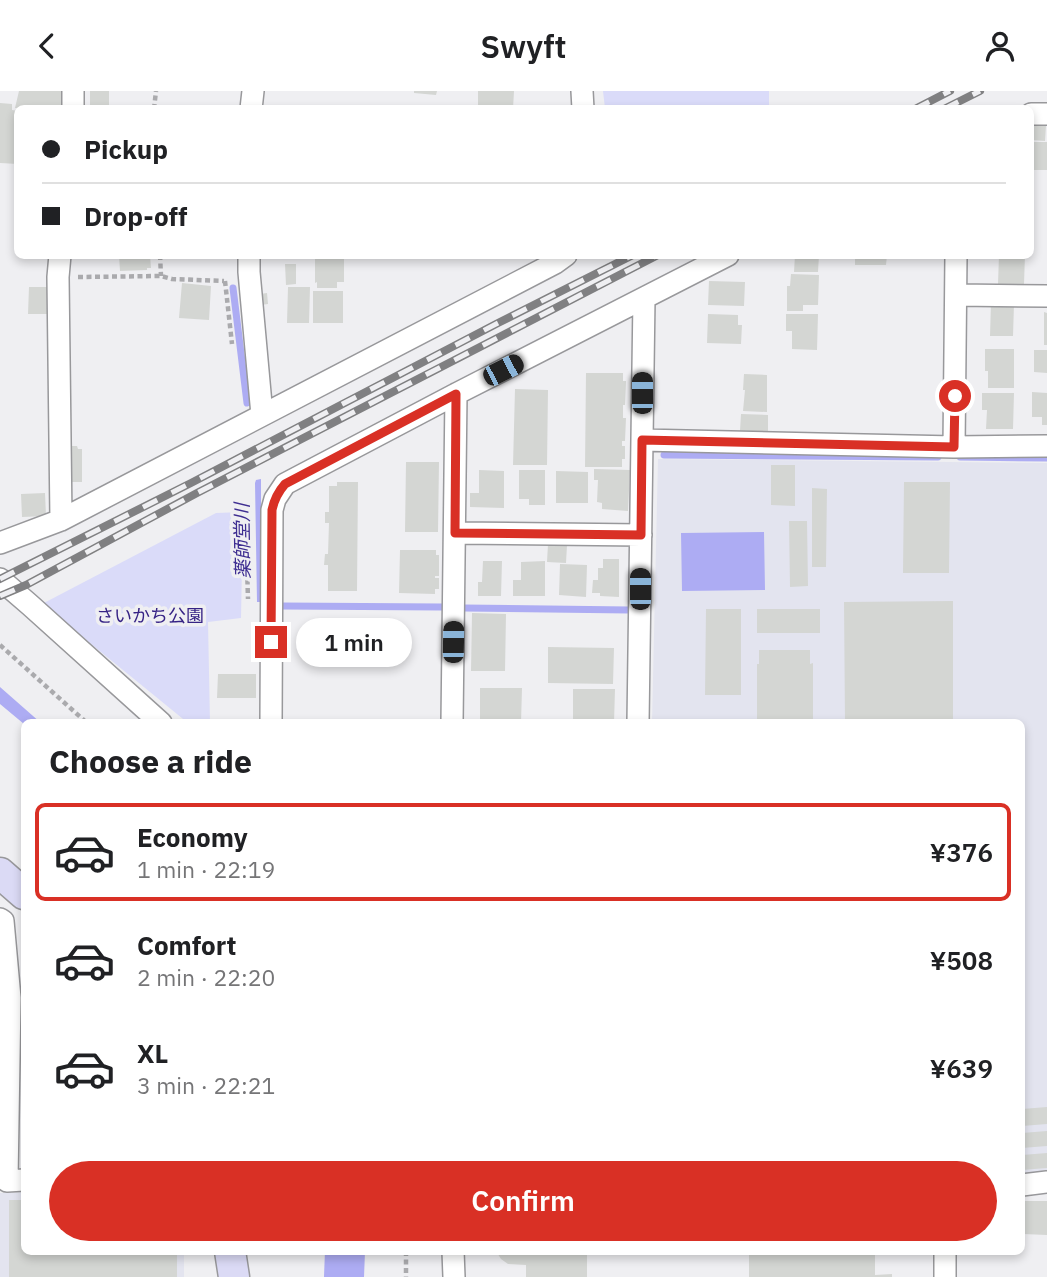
<!DOCTYPE html>
<html lang="en">
<head>
<meta charset="utf-8">
<style>
	body { margin:0; font-family:"IBM Plex Sans","Noto Sans JP",sans-serif; background:#f2f2f2; color:#202124; height:100vh; display:flex; flex-direction:column; font-size:26px; white-space:nowrap }
	* { box-sizing:border-box; margin:0 }
	p { font-size:23px; color:#757577 }
	.icon { flex:none; width:38px; height:38px; fill:none; stroke:currentColor; stroke-width:2; stroke-linecap:round; stroke-linejoin:round }
	.map { position:relative; flex:1; overflow:hidden }
	.panel { position:absolute; left:21px; top:628px; width:1004px; height:536px; display:flex; flex-direction:column; background:#fff; border-radius:10px; box-shadow:0 4px 10px #0003 }
	.panel>* { flex:none }
	.top-card { position:absolute; left:14px; top:14px; width:1020px; height:154px; border-radius:10px; box-shadow:0 4px 10px #0003; display:grid; align-content:center; height:154px; padding:0 28px; background:#fff }
	.end { position:absolute; width:32px; height:32px; margin:-16px; border:9px solid #d93025; background:#fff; box-shadow:0 0 0 4px #fff }
	.from { border-radius:50% }
	.bubble { position:absolute; height:49px; border-radius:24px; background:#fff; box-shadow:0 4px 10px #0003; font-size:23px; font-weight:600; line-height:49px; text-align:center }
	.car { position:absolute; width:21px; height:42px; margin:-21px -10px; border-radius:9px; box-shadow:0 0 5px 2px #0007; background:linear-gradient(#222 24%,#8ab4d8 0 40%,#222 0 76%,#8ab4d8 0 86%,#222 0) }
	.top-card b { display:flex; align-items:center; gap:24px; height:66px; font-size:26px }
	.top-card b+b { border-top:2px solid #e0e0e0 }
	.top-card i { width:18px; height:18px; background:#202124 }
	ul { padding:0; list-style:none }
	li { display:flex; align-items:center; gap:21px; height:98px; margin:0 14px 10px; padding:0 14px; border:4px solid transparent; border-radius:10px }
	li div { flex:1 }
	li b { display:block; font-size:26px }
	li em { font-style:normal; font-weight:600 }
	li.on { border-color:#d93025 }
	li>.icon { width:63px; height:63px; stroke-width:1.5 }
	h2 { padding:0 28px; font-size:32px; line-height:84px }
	.primary-button { display:flex; gap:14px; margin-top:auto; padding:14px 28px }
	.primary-button a { flex:1; height:80px; border-radius:42px; background:#d93025; color:#fff; font-size:28px; font-weight:600; line-height:80px; text-align:center }
	header { display:flex; justify-content:space-between; align-items:center; height:91px; padding:0 28px; background:#fff; font-size:32px; font-weight:600 }
	.map>svg:first-child { display:block }
	.built { fill:#e3e4ef }
	.green { fill:#dadbf9 }
	.water { fill:#adacf3 }
	.lines { fill:none; stroke-linecap:round; stroke-linejoin:round }
	.stream { stroke:#adacf3; stroke-width:7 }
	.river { stroke:#adacf3; stroke-width:40 }
	.building { fill:#d4d6d3 }
	.street-casing { stroke:#98989b; stroke-width:24 }
	.secondary-casing { stroke:#98989b; stroke-width:33 }
	.path { stroke:#aaaaad; stroke-width:4.5; stroke-dasharray:5 3.5; stroke-linecap:butt }
	.street { stroke:#fff; stroke-width:21 }
	.secondary { stroke:#dbdaf5; stroke-width:30 }
	.rail-casing { stroke:#808082; stroke-width:8 }
	.rail { stroke:#efeff2; stroke-width:5; stroke-dasharray:16; stroke-linecap:butt }
	.route { stroke:#d93025; stroke-width:9 }
	.labels { text-anchor:middle; dominant-baseline:central; stroke-width:7; stroke-linejoin:round; paint-order:stroke }
	.park-label { font-size:18px; fill:#362385; stroke:#efeff2 }
	.water-label { font-size:19px; font-style:italic; fill:#3e2e91; stroke:#efeff2 }
</style>
</head>
<body>
<header><svg class="icon" aria-label="back" viewBox="0 0 24 24"><path d="M15 5l-7 7 7 7"/></svg>Swyft<svg class="icon" aria-label="person" viewBox="0 0 24 24"><circle cx="12" cy="8" r="4"/><path d="M4 21q1-7 8-7t8 7"/></svg></header>
<div class="map">
<svg width="1047" height="1186" viewBox="0 0 1047 1186">
	<rect width="100%" height="100%" fill="#efeff2"/>
	<path class="built" d="M658,368L1047,372V1084L1022,1086V632H652Z
		M24,1101V1160H184V1186H0V1102Z"/>
	<path class="green" d="M603,0H769V17H605Z
		M243,421L241,527L208,531L210,632H188L42,513L216,422Z"/>
	<path class="water" d="M261,388V511H257L255,392L256,389Z
		M764,441L765,499L682,500L681,442Z
		M0,596L41,632H24V633L0,613Z"/>
	<g class="lines">
		<path class="stream" d="M233,197L247,312
			M664,364L938,366
			M960,366L1047,367
			M282,515L442,516
			M464,517L629,519"/>
		<path class="river" d="M344,1186L345,1160"/>
	</g>
	<path class="building" d="M19,0H64L63,17H15Z
		M90,0H109V18H90Z
		M414,0H437L436,4L414,2Z
		M478,0H514L513,18H478Z
		M0,12L12,13V19L18,20V73L0,72Z
		M1031,33L1046,34L1045,50L1031,49Z
		M1032,51H1047V79H1032Z
		M119,164H150L151,177H147V179L120,180Z
		M315,164H344V191H337V197H317V191L315,192Z
		M795,164H819L818,181H794Z
		M855,164H887L886,174H855Z
		M999,164H1025L1024,193H998Z
		M285,173H296V193L286,194Z
		M791,183L819,184L818,214H803V220H787V195H790Z
		M709,190L745,191L744,215L708,214Z
		M182,192L211,195L209,229L179,227Z
		M29,196H50V223H28Z
		M288,196H310L309,232H287Z
		M313,200H343V232H313Z
		M267,202L268,213L261,214L260,203Z
		M991,212L1014,213L1013,245H990Z
		M1044,221L1047,222V254H1044Z
		M708,223L738,224V234H742L741,253L707,252Z
		M786,223H818L817,259L792,258V240H786Z
		M985,258H1014V297H988V280H985Z
		M1034,259H1047V282L1034,281Z
		M586,282H623V290H626L625,314H623V327H626L625,350H622V355H625V368H622V376H585Z
		M744,283L767,284V321L743,320L745,299H743Z
		M515,298L548,299L547,374H513Z
		M1032,301L1047,302V334H1042V326H1032Z
		M982,302H1014L1013,338H986L987,319H982Z
		M741,323L768,324V341L740,340Z
		M66,355H77L78,358H82V391H67Z
		M406,371H439L438,441H405Z
		M771,374H795V415L771,414Z
		M594,378L630,379L628,420L602,418V412L597,411L598,389H594Z
		M479,379L504,380V417L470,416V402H479Z
		M519,379H545V414H529V408H519Z
		M556,380L588,381V412H556Z
		M337,391H358L357,500H328V474H324L325,463H328L329,432H325V421H329V395H337Z
		M904,391H950L949,482H903Z
		M812,397L827,398L826,476H812Z
		M45,402L46,425L22,426L21,403Z
		M789,430H807L808,495L790,496Z
		M548,453L567,454L566,472L547,471Z
		M400,459H436V464H439V485H435V487H439V498H435V503L399,502Z
		M603,468H619V506L600,505V502H592L593,489H598V477H603Z
		M483,470H502L501,505H478V491H482Z
		M545,470V505H513V489H521V471Z
		M560,473L587,474L586,506L559,504Z
		M953,510V632H845L844,511Z
		M706,518H741V604H705Z
		M757,518H820V542H757Z
		M472,522L506,523L505,580H471Z
		M548,556L614,557L613,593L548,592Z
		M759,559H810V573L813,572V632H757V573H759Z
		M218,583H256V607H217Z
		M480,597H522L521,632H480Z
		M573,598H615L614,632H573Z
		M1047,1016V1033L1022,1035V1018Z
		M1047,1040V1055L1022,1057V1042Z
		M1047,1062V1077L1022,1079V1064Z
		M9,1109H24V1160H177V1186H9Z
		M1023,1110H1047V1144L1023,1143Z
		M496,1160H587V1186H526V1174L508,1173L501,1168Z
		M749,1160H875V1184L892,1183V1186H749Z"/>
	<g class="lines">
		<g class="street-casing">
			<path id="street" d="M582,0L583,18
				M73,18V0
				M251,18L253,0
				M1031,23H1047
				M60,164L58,186L61,429
				M249,164V181L262,324
				M956,164L954,356L1047,355
				M956,204L1047,205
				M642,349L954,356
				M455,442L641,444
				M0,452L61,429L555,172L566,164
				M0,488L30,514L161,632
				M271,632L272,419L275,408L285,393L456,303L728,164
				M452,632L456,303
				M638,632L644,207
				M0,828L3,830L10,907L7,1090L24,1089
				M1022,1094L1047,1091
				M453,1160L454,1186
				M945,1160V1186"/>
		</g>
		<g class="secondary-casing">
			<path id="secondary" d="M0,782L24,803
				M230,1160L234,1186"/>
		</g>
		<path class="path" d="M154,18L156,0
			M160,164L161,185
			M78,186L161,185L172,188L224,190
			M225,190L232,253
			M245,412L248,508
			M0,554L87,632
			M406,1160V1186"/>
		<use href="#street" class="street"/>
		<use href="#secondary" class="secondary"/>
		<g class="rail-casing">
			<path id="rail" d="M915,18L950,0
				M944,18L980,0
				M0,488L191,392L498,232L633,164
				M0,505L26,494L197,402L658,164"/>
		</g>
		<use href="#rail" class="rail"/>
	</g>
	<g class="lines">
		<path class="route" d="M271,551L272,419C274,409 278,401 285,393L456,303L455,442L641,444L642,349L954,356L955,305"/>
	</g>
	<g class="labels">
		<g class="park-label">
			<text x="150" y="524">さいかち公園</text>
		</g>
		<g class="water-label">
			<text transform="translate(242 450) rotate(-91)">薬師堂川</text>
		</g>
	</g>
</svg>
<i class="end from" style="left:955px;top:305px"></i>
<i class="end" style="left:271px;top:551px"></i>
<div class="bubble" style="left:296px;top:527px;width:116px">1 min</div>
<i class="car" style="left:503px;top:279px;rotate:63deg"></i>
<i class="car" style="left:642px;top:302px;rotate:0deg"></i>
<i class="car" style="left:640px;top:498px;rotate:0deg"></i>
<i class="car" style="left:453px;top:551px;rotate:1deg"></i>
<div class="top-card">
<b><i class="from"></i>Pickup</b>
<b><i></i>Drop-off</b>
</div>
<section class="panel">
<h2>Choose a ride</h2>
<ul>
<li class="on"><svg class="icon" aria-label="car" viewBox="0 0 24 24"><path d="M5 17H2v-5l4-1 3-4h7l3 4 3 1v5h-3M9 17h6M6 11h13"/><circle cx="7" cy="17" r="2"/><circle cx="17" cy="17" r="2"/></svg><div><b>Economy</b><p>1 min · 22:19</p></div><em>¥376</em></li>
<li><svg class="icon" aria-label="car" viewBox="0 0 24 24"><path d="M5 17H2v-5l4-1 3-4h7l3 4 3 1v5h-3M9 17h6M6 11h13"/><circle cx="7" cy="17" r="2"/><circle cx="17" cy="17" r="2"/></svg><div><b>Comfort</b><p>2 min · 22:20</p></div><em>¥508</em></li>
<li><svg class="icon" aria-label="car" viewBox="0 0 24 24"><path d="M5 17H2v-5l4-1 3-4h7l3 4 3 1v5h-3M9 17h6M6 11h13"/><circle cx="7" cy="17" r="2"/><circle cx="17" cy="17" r="2"/></svg><div><b>XL</b><p>3 min · 22:21</p></div><em>¥639</em></li>
</ul>
<div class="primary-button"><a>Confirm</a></div>
</section>
</div>
</body>
</html>
